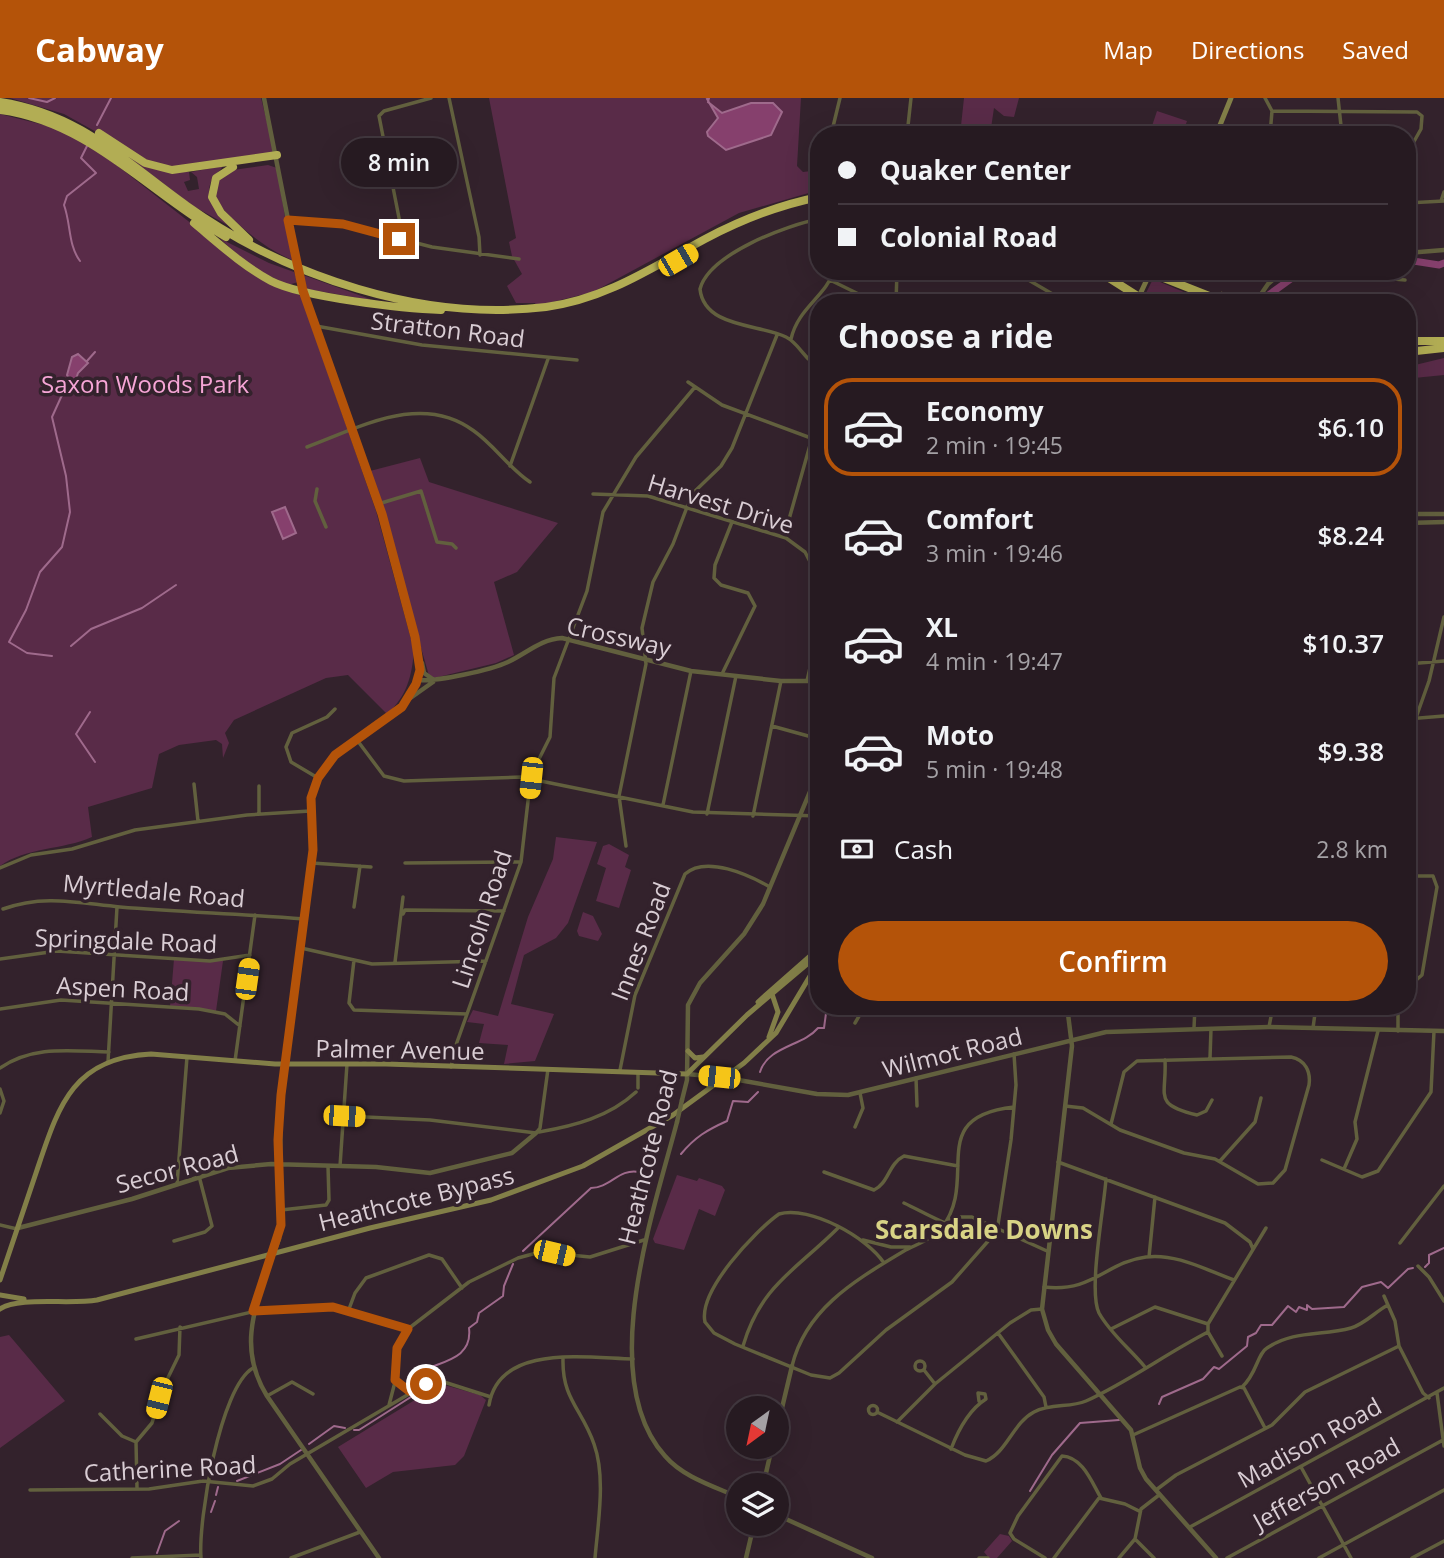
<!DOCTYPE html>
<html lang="en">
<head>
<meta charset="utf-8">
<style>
	body { margin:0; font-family:"Open Sans",sans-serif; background:#32272e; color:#f1f3f6; height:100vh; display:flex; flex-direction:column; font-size:26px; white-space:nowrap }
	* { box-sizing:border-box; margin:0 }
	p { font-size:23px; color:#a4a1a5 }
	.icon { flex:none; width:38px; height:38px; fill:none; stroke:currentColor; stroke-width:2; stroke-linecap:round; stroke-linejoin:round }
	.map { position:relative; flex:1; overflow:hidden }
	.side { position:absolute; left:810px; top:196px; width:606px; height:721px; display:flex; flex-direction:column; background:#261a21; border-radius:28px; box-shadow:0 7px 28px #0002,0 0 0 2px #42383f }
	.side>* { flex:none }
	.hud { position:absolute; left:810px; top:28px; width:606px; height:154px; border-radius:28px; box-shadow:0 7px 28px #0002,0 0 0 2px #42383f; display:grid; align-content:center; height:154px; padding:0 28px; background:#261a21 }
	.needle { width:46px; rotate:213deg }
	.fabs { position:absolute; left:726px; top:1298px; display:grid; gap:14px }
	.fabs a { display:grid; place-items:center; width:63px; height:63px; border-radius:50%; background:#261a21; box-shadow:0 7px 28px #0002,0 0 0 2px #42383f; font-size:35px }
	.end { position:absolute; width:32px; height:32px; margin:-16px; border:9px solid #b45309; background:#fff; box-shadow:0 0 0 4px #fff }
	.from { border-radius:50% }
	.bubble { position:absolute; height:49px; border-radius:24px; background:#261a21; box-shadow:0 7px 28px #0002,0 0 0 2px #42383f; font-size:23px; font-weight:600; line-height:49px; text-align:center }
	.car { position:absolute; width:21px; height:42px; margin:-21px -10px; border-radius:9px; box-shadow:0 0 5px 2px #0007; background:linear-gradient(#f5c518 24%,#345 0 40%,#f5c518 0 76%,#345 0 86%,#f5c518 0) }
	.hud b { display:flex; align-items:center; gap:24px; height:66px; font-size:26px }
	.hud b+b { border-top:2px solid #42383f }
	.hud i { width:18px; height:18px; background:#f1f3f6 }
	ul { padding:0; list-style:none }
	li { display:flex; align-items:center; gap:21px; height:98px; margin:0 14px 10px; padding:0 14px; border:4px solid transparent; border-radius:28px }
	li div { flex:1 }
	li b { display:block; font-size:26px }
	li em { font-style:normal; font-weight:600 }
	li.current { border-color:#b45309 }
	li>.icon { width:63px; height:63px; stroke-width:1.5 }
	h2 { padding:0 28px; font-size:32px; line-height:84px }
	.pay { display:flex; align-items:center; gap:18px; height:77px; padding:0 28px; font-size:26px }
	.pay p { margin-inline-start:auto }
	.action { display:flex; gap:14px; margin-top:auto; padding:14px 28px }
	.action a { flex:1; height:80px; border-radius:42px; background:#b45309; color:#fff; font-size:28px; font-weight:600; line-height:80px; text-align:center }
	header { display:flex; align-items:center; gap:42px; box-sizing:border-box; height:98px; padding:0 35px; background:#b45309; color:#fff }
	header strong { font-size:33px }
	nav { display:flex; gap:38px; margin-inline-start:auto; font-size:24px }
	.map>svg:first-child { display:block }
	.green { fill:#592b48 }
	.water { fill:#86406d; stroke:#9f6a8c; stroke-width:2 }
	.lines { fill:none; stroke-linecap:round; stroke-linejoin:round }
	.stream { stroke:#9f6a8c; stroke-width:2 }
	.river { stroke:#86406d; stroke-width:7 }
	.minor { stroke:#62603e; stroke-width:3.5 }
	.tertiary { stroke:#62603e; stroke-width:4.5 }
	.secondary { stroke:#827f48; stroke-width:5 }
	.motorway { stroke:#b2ad54; stroke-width:8 }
	.tertiary-bridge { stroke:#62603e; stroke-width:4.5 }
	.secondary-bridge { stroke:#827f48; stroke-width:5 }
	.route { stroke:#b45309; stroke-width:9 }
	.labels { text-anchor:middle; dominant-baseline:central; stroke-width:7; stroke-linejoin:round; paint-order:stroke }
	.street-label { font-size:24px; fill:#d9cdd4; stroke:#33222c }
	.park-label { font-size:24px; fill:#f6a5d6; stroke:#33222c }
	.neighbourhood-label { font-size:26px; font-weight:bold; fill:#d8d385; stroke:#33222c }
</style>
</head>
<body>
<header>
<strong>Cabway</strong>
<nav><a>Map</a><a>Directions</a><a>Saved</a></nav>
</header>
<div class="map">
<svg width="1444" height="1460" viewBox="0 0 1444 1460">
	<rect width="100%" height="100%" fill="#33222c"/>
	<path class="green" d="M10,0H261L274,52L272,55L192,70L154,66L64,16Z
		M489,0H801L797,68L803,74L819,72V92L739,115L593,194L536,208L535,205H516L507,188L522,176L512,158L509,144L516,140Z
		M964,0H1019L1014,19L1004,18L994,10L990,37H960Z
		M1157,13L1187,23L1182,37H1149Z
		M0,16L56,30L96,51L261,180L301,198L376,413L414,552C412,578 407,598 387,616L348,577L326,580L234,622L225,635L229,645L223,660L222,646L216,642L179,647L159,656L152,690L88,709L92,739C63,752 26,749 0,768Z
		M118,51L164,73L189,74L190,82L184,84L188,93L199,91L197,79L191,74L223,68C221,72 216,76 213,80C201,99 220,115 231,129L193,108Z
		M268,67L277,70L292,162C260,148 238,127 214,102L217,82L233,72Z
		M219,140L269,165L294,174L298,184L288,187L252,169Z
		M303,177L370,201V202L307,191Z
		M1153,181L1210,205H1141Z
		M1444,260V277L1414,280L1407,278V263L1415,267Z
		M420,360L429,384L558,425L517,474L494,484L514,557L496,565L430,581L370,373Z
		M556,739L597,744L568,825L556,840L524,857L511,906L554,916L535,963L504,966L508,947L479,945L484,926L467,924L473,912L498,918L528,819L553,761Z
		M609,746L629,757L625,769L631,772L619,810L596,803L606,770L597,766L603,748Z
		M583,814L593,818L602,836L598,843L579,838L577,833Z
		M174,861L223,863L216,913L170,909Z
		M677,1077L697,1083L699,1080L722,1088L725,1092L715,1118L699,1111L684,1152L655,1145L653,1141Z
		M9,1237L65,1303L0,1350V1239Z
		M441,1286L480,1297L486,1302L464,1358L455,1367L393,1374L366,1390L338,1349Z
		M1000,1436L1009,1438L1012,1443L997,1460H989L984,1454Z"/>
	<path class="water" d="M709,0L708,4L722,15L751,5H773L782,14L771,37L726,52L708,38L707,34L718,20L707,1Z
		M78,256L88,265L78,275L72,293L62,297L71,283L67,277L72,259Z
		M285,409L296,435L283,441L272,414Z"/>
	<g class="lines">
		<path class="stream" d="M29,0L47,4L55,0
			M97,27L111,0
			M80,163C68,147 71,126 64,107L67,98L96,75L81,60L87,48
			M87,263L95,254
			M71,548L91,531L142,510L176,487
			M52,558L27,555L9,544L26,512L40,474L62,449L70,414L66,378L52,319L62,297
			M90,614L76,636L95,664
			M760,974C768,948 803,948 818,930H824L827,908
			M681,1056C695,1039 707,1032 727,1023L733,1003L748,1004L758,994
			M523,1153L591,1090C610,1090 619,1070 639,1074L647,1066L656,1063
			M1425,1169L1429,1165V1157L1444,1150
			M427,1282L434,1268C453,1261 472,1255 469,1230L477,1224L479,1215L503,1198L504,1188L513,1166
			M1159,1306L1162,1299L1203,1281L1214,1269L1219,1271L1247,1248L1248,1239L1256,1235L1261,1227H1272L1288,1208L1296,1214L1299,1209L1307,1212V1207L1312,1211L1344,1209L1362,1189L1381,1184L1388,1190L1408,1171L1413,1170
			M354,1332H359L425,1290
			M309,1346L334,1328L345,1330
			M237,1383L280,1366L301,1352
			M1030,1393L1052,1357L1080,1325L1119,1322
			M216,1397L218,1389
			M211,1414L215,1403
			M157,1455L165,1433L179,1423"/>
		<path class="river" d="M1407,162L1439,167L1444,165
			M1267,198L1302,173"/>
		<path class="minor" d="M449,0L479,139L480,157
			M1265,0L1272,13L1270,37
			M1338,0L1342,37
			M1272,13L1417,14L1422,18L1421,31L1407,56
			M831,37L840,0
			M907,37L911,0
			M1441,103L1444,94
			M1407,105L1444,103
			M819,121C787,127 709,156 700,191C704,230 760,226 786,239C800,246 804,262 819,268
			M288,122L343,126L432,149L519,161
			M399,141L401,130L379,18L384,13L431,0
			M1013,173L1068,205
			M1305,178L1325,175L1405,182
			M830,182L877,205
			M896,205L897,173
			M316,228L422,247L577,262
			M791,241C798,210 825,199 834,173
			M688,284L722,307L819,343
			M307,349C361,329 422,294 474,333C495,348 509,370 530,384
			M510,368L548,261
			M317,391L315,403L326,429
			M593,396L648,398L786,440L805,454L819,481
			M378,406L421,393L437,444L452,446L456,450
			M784,439L812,340
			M1407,566L1444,563
			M722,576L755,508L748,495L721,487L714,480L715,467L732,424
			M807,583L819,530
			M1407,621L1444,618
			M772,628L819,641
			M357,642L384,678L404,683L521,679L693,714L819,718
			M1407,645L1429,583L1444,519
			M318,680L291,664L286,649L292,635L327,619L335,611
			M194,686L198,723
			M663,707L691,573
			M259,716V688
			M707,716L736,578
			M753,718L781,583
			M626,748L619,698L646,566L642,530L653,484L673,446L692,396L721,368L732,350L777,237
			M312,765L371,769
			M405,765L521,764
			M0,770L31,757L72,751L135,732L247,717L310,713
			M1407,778H1433L1437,789L1422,877L1407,890
			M354,809L360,768
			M3,811C44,796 78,805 120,809C181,814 243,816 304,821
			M403,816L405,812L504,813
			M301,850L372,866L486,863
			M0,861L57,853L210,863L250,857
			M354,862L349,905L354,912L467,916
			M395,864L403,799
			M933,908L978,912L1005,908
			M0,911L61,902L199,911L225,916L240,928
			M855,925L865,908
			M1269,929L1273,908
			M1194,930L1195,908
			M1313,930L1316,908
			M1398,933V908
			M1210,960L1211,931
			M1165,962C1167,998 1152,1006 1197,1017L1206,1013L1212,1002
			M235,963L255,817
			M108,964L117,809
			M451,969L456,947L521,764L531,677L550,639L554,580L587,493L603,414L636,359L695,289
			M0,970C34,947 70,953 109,954
			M620,972L635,897L685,776C706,757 749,777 770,789
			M916,980L917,1008
			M638,990V975
			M0,991L4,1003L0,1015
			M1065,1008L1083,1010L1120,1032L1184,1055L1215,1061L1258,1086L1273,1085L1285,1072L1309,987C1311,973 1305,962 1291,959L1137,963L1124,974L1111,1026
			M344,1018L430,1022L536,1035L540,1030L548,971
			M855,1029L863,1010L860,995
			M539,1034C574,1028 609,1019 636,994
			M1322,1062L1362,1079L1378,1073L1431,994L1434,933
			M1220,1063L1255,1024L1261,1000
			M1058,1064L1225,1125L1250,1144L1253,1151
			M340,1068L347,966
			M1344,1071L1357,1041L1355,1024L1378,933
			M824,1074L874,1092C889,1085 888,1066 904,1058L958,1068
			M1106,1081C1104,1110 1088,1193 1099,1215C1110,1235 1130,1251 1145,1269
			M177,1086L187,959
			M904,1105C930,1117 966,1141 995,1133
			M281,1112L326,1107L329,1102L328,1068
			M946,1124L957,1119H972L1047,1153
			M0,1127L17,1131
			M863,1142L891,1149H910
			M174,1143L205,1134L212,1128L199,1078
			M1400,1145L1444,1088
			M1149,1159L1155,1099
			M884,1165C868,1140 810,1107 779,1116C755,1133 698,1193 705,1224L714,1235L735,1246L811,1277L830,1280L839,1275L886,1232L952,1184L997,1133L1011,1042L1016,987L1014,956
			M1418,1168L1429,1179L1444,1203
			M1044,1189C1093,1195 1106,1164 1146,1159C1176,1155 1206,1172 1234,1182
			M1384,1198L1395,1223L1399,1248L1423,1295L1429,1300
			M349,1211L355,1195L366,1180L429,1157L442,1161L462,1190
			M408,1231C399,1248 387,1267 398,1287L412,1292
			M1111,1231L1155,1209L1208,1226
			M998,1235L1044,1299L1046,1309
			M136,1241L260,1212L341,1210L408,1231L469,1184L518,1160L540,1154L590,1159L644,1142
			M743,1248C761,1187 796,1172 838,1130
			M1222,1258L1208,1234V1226L1266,1130
			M563,1261C562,1301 582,1311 594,1346C606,1379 598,1425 595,1460
			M915 1268a5 5 0 1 1 10 0a5 5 0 1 1-10 0Z
			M792,1268C806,1210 856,1182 904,1153C915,1147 933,1141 941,1131C981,1081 923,1019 1014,1009
			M924,1272L935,1286
			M1242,1289C1257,1276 1257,1256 1267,1250C1294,1232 1322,1238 1351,1230C1365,1226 1376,1213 1388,1207
			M1437,1295L1444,1348
			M267,1298L292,1284L313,1296
			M389,1307L395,1284
			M489,1307C499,1245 587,1260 633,1261
			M868.5 1312a4.5 4.5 0 1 1 9 0a4.5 4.5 0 1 1-9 0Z
			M877,1314L965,1357L986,1363C1007,1354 1013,1325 1034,1314C1051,1305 1070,1310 1086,1303C1128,1284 1167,1255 1208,1234
			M100,1316L122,1338L136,1344
			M897,1324L935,1286L1010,1225L1031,1212L1042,1211
			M1133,1337L1240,1289L1244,1290L1265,1330
			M951,1351C959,1330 970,1311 986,1301L985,1296L978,1295L979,1303
			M1301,1369L1351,1460
			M137,1390L136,1344L152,1325L162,1292L179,1257L180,1229
			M30,1392L149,1391L203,1383L253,1388L272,1381L290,1366L426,1286L444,1284L491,1299
			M1156,1392L1176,1377L1272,1327L1305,1294L1399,1248
			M1190,1429L1444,1290
			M1135,1441L1154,1460
			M132,1460L201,1457
			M201,1460C198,1423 220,1289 253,1270
			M291,1460L360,1434
			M979,1460H988
			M1045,1460L1014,1441L1010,1435L1018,1418L1062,1358C1083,1359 1092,1385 1101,1400
			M1054,1460L1099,1400L1125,1406L1139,1413
			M1119,1460L1135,1441L1141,1411L1159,1397
			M1227,1460L1443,1342
			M1319,1460L1444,1392
			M1412,1460L1444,1443"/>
		<path class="tertiary" d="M264,0L295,157
			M1407,155L1444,152
			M1255,205L1268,186L1283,173
			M1407,416H1444
			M1407,425L1444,424
			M422,565L424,575L434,582
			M418,582C436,584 491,572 508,564C527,555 541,541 562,540L691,573L781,583H819
			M409,601L433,584
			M1067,908L1072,948L1042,1211L1048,1232L1056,1246L1131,1332L1140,1370L1146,1381L1216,1460
			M687,976L719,979
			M733,981L817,996L848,997L1106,934L1269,929L1444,933
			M682,1002L687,982L688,907L700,885L744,836L763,806L819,672
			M677,1024C654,1112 595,1280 665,1358C683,1379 713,1388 738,1399
			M18,1130L132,1101L228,1070L271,1066L376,1069L430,1075L512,1055L536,1035
			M279,1141L281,997L313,752L311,700L318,680L335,657L402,609L417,586L420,572L415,539L382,416L300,184
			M269,1168C253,1214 239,1253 267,1298L379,1460
			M777,1331L792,1268
			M763,1388L772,1349
			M777,1417L872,1460
			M746,1460L754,1426"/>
		<path class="secondary" d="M1216,37L1231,0
			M1136,205L1149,177
			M758,904L819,850
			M769,939L778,914L771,893
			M688,953L695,960L703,959
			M0,1182C12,1147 24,1111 36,1075C58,1010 71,960 151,956L275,966H386L687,976L747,917L819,856
			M0,1197L24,1201
			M0,1211C19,1198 70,1207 97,1202L370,1130L491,1102L583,1068L673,1017L744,965L776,935L819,863"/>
		<path class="motorway" d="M0,4C80,16 124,63 187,108C287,179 423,224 546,209C606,201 653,169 705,141C741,122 779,107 819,99
			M0,12C91,24 150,96 226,139
			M99,35L145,65L172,72L277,57
			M233,69L216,80L212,99L221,115L249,142
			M194,125C218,145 243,168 271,183C302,199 404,211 441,212
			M1098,173L1139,199
			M1146,173L1227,205
			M1222,198L1239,205
			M1407,243H1444
			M1407,254L1444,250"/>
		<path class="tertiary-bridge" d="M295,157L300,184
			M719,979L733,981
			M677,1024L682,1002
			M269,1168L279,1141"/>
		<path class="secondary-bridge" d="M1149,177L1151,173"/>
	</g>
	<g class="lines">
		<path class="route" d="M399,141L343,126L288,122L303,193L382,416L415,539L420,572L416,586L402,609L335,657L318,680L311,700L313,752L281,997L278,1042L281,1127L253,1213L333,1209L408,1231L397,1250L395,1282L409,1293L426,1286"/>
	</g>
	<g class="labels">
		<g class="street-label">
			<text transform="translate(448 231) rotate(7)">Stratton Road</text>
			<text transform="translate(721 405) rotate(17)">Harvest Drive</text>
			<text transform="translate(619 538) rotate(13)">Crossway</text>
			<text transform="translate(154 792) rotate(5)">Myrtledale Road</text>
			<text transform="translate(481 821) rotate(-72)">Lincoln Road</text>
			<text transform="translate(126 842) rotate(2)">Springdale Road</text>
			<text transform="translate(640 843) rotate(-69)">Innes Road</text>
			<text transform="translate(123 890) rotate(3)">Aspen Road</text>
			<text transform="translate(400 951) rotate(1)">Palmer Avenue</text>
			<text transform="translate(952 954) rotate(-14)">Wilmot Road</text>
			<text transform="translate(647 1059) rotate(-76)">Heathcote Road</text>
			<text transform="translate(177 1070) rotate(-15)">Secor Road</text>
			<text transform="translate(416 1100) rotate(-14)">Heathcote Bypass</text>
			<text transform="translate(1309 1344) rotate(-29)">Madison Road</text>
			<text transform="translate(170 1370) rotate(-3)">Catherine Road</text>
			<text transform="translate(1326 1385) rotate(-29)">Jefferson Road</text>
		</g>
		<g class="park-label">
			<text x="145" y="285">Saxon Woods Park</text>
		</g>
		<g class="neighbourhood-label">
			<text x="984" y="1131">Scarsdale Downs</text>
		</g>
	</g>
</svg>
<div class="fabs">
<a><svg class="needle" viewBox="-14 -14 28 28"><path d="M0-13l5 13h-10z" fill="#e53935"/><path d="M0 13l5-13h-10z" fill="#a4a1a5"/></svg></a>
<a><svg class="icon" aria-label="layers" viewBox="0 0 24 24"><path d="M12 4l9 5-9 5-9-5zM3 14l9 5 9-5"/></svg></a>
</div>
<i class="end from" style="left:426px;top:1286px"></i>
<i class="end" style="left:399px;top:141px"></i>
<div class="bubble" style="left:341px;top:40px;width:116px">8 min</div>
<i class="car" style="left:678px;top:162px;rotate:60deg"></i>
<i class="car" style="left:531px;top:680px;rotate:186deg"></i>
<i class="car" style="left:247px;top:881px;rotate:8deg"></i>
<i class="car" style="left:719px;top:979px;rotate:276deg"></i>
<i class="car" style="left:344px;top:1018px;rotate:93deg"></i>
<i class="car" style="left:554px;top:1155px;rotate:103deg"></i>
<i class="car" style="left:159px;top:1300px;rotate:194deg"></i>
<div class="hud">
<b><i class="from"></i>Quaker Center</b>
<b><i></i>Colonial Road</b>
</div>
<section class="side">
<h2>Choose a ride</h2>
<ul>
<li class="current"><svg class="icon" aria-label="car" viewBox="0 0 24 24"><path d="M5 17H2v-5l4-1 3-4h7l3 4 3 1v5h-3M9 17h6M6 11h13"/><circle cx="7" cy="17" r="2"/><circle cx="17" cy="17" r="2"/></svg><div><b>Economy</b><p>2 min · 19:45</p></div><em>$6.10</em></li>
<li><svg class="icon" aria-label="car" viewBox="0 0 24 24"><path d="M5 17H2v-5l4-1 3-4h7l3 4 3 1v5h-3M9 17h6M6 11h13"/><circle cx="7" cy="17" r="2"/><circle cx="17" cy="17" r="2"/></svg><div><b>Comfort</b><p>3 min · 19:46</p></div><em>$8.24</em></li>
<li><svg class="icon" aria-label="car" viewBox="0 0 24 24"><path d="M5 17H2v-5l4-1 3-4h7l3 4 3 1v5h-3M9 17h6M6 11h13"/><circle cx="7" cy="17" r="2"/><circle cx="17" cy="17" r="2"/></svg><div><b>XL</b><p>4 min · 19:47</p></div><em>$10.37</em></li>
<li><svg class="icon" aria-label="car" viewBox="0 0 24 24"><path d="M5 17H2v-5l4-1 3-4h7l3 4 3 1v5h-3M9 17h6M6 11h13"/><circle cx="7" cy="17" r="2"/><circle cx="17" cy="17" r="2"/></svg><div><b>Moto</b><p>5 min · 19:48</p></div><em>$9.38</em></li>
</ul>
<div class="pay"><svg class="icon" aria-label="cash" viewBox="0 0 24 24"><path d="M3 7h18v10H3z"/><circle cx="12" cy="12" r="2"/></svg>Cash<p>2.8 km</p></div>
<div class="action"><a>Confirm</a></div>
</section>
</div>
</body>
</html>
